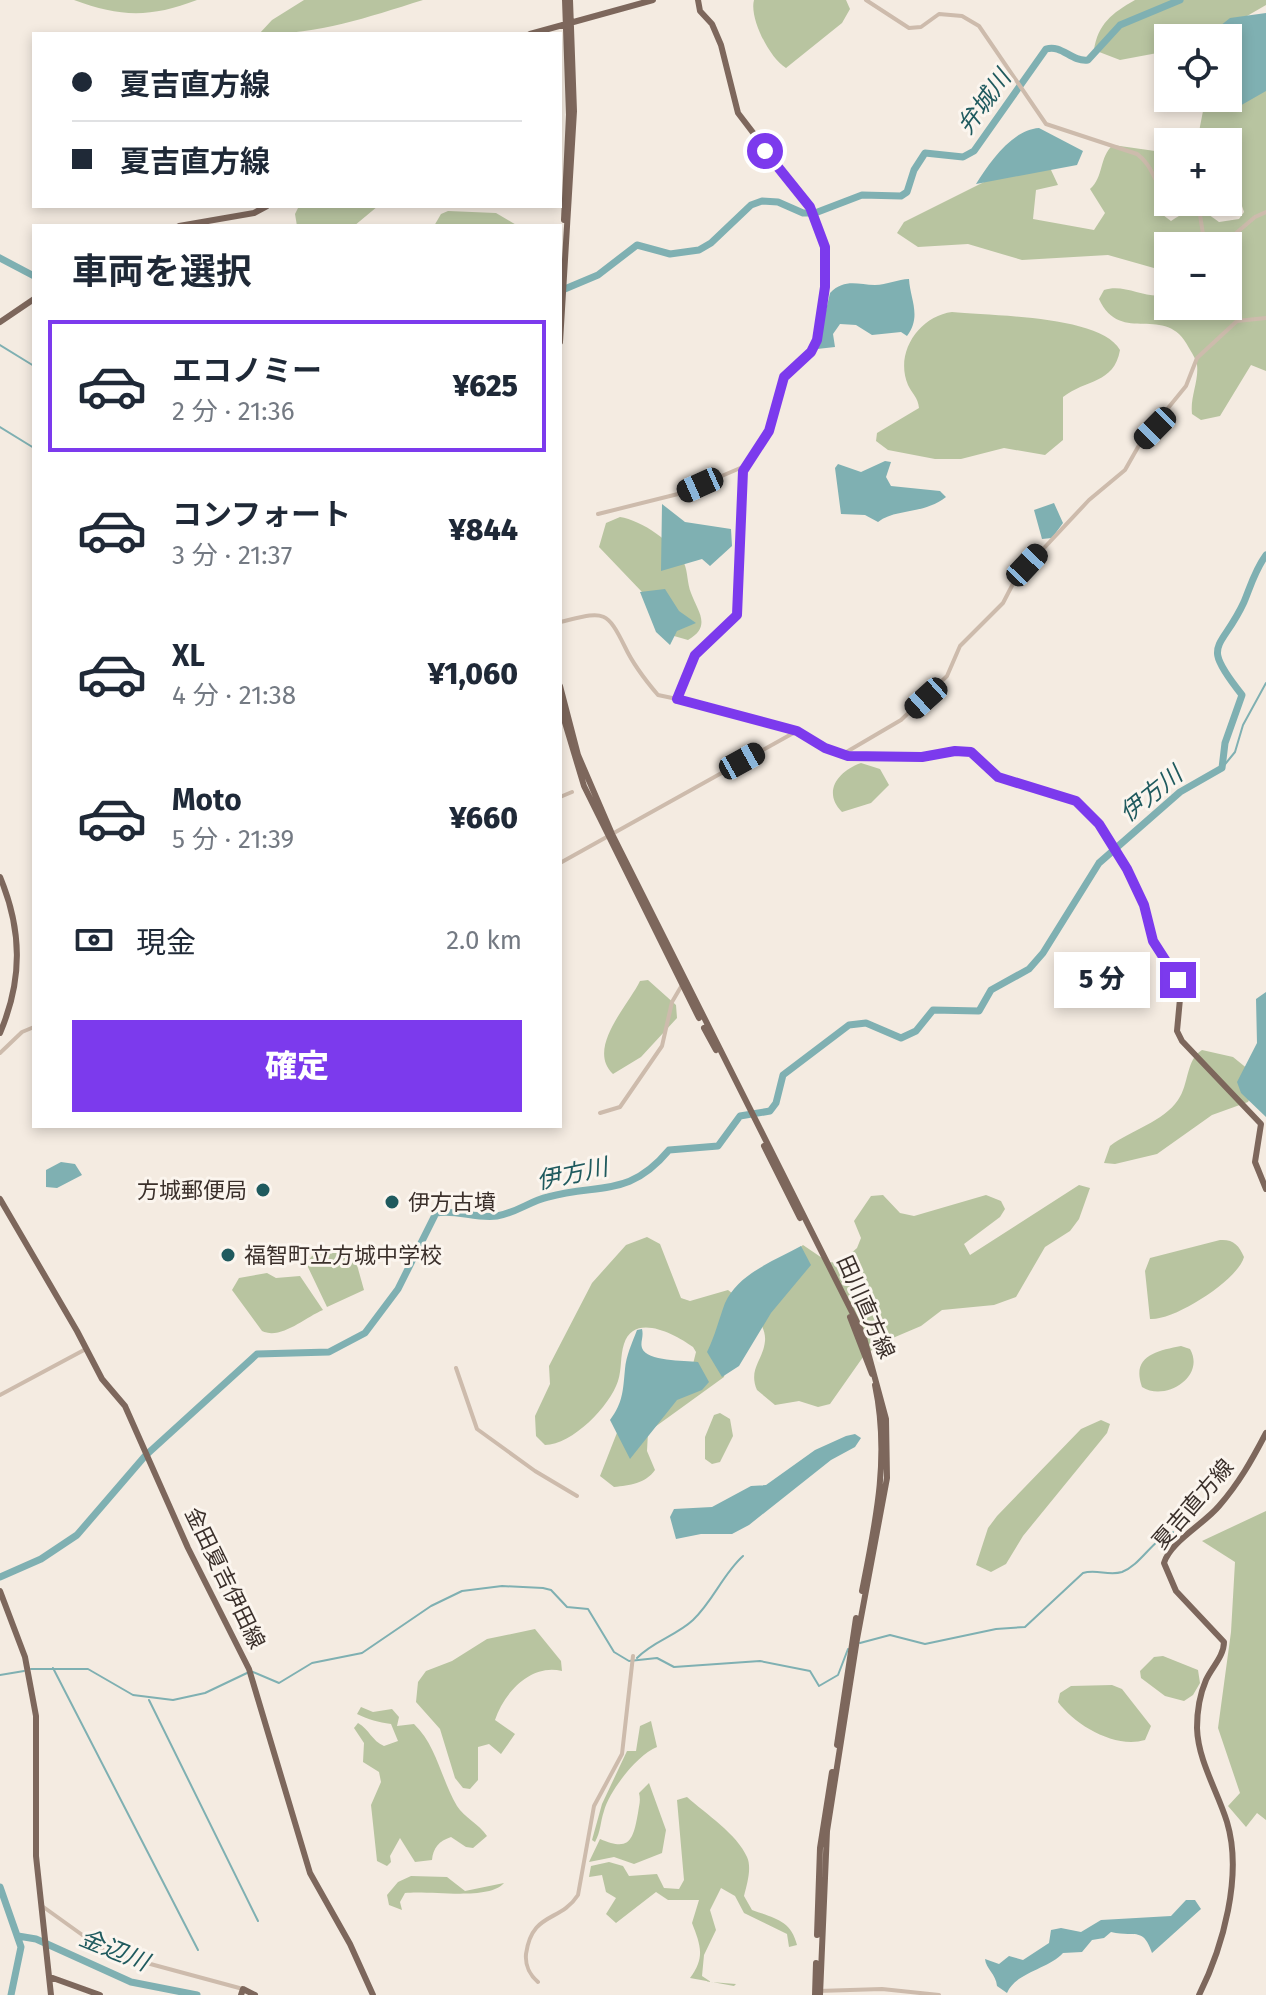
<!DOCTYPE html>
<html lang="ja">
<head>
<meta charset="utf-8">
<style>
	body { margin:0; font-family:"Fira Sans","Noto Sans JP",sans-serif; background:#f2f2f3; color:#1f2937; height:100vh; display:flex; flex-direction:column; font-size:30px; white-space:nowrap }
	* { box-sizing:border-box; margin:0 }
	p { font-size:26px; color:#747a83 }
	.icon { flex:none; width:44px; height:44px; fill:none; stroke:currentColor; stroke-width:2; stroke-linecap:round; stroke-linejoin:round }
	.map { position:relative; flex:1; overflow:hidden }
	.side { position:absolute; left:32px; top:224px; width:530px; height:904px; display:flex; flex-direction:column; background:#fff; border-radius:0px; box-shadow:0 4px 12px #0003 }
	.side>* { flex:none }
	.hud { position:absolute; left:32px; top:32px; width:530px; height:176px; border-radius:0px; box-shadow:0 4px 12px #0003; display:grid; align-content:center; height:176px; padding:0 40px; background:#fff }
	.controls { position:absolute; left:1154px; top:24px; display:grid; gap:16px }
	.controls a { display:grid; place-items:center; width:88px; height:88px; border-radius:0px; background:#fff; box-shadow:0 4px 12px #0003; font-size:40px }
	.end { position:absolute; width:36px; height:36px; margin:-18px; border:10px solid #7c3aed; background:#fff; box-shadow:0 0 0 4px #fff }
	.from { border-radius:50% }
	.bubble { position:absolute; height:56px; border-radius:0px; background:#fff; box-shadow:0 4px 12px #0003; font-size:26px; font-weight:800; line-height:56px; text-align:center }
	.car { position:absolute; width:24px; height:48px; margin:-24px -12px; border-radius:10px; box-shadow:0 0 6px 2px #0007; background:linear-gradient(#222 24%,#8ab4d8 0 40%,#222 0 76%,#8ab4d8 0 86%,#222 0) }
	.hud b { display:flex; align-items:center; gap:28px; height:76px; font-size:30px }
	.hud b+b { border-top:2px solid #e0e1e3 }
	.hud i { width:20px; height:20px; background:#1f2937 }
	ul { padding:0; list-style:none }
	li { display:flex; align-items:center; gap:24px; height:132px; margin:0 16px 12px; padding:0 24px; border:4px solid transparent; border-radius:0px }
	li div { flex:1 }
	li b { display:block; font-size:30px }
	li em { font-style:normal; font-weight:800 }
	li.on { border-color:#7c3aed }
	li>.icon { width:72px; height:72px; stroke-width:1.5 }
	h2 { padding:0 40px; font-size:36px; line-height:96px }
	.pay { display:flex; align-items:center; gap:20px; height:88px; padding:0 40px; font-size:30px }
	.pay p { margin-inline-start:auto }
	.action { display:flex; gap:16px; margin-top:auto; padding:16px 40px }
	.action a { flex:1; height:92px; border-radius:0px; background:#7c3aed; color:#fff; font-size:32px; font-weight:800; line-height:92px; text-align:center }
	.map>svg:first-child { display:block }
	.green { fill:#b8c4a0 }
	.water { fill:#7fb0b2 }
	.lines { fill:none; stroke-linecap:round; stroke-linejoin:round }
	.stream { stroke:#7fb0b2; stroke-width:2 }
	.river { stroke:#7fb0b2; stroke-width:7 }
	.minor { stroke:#cdbbac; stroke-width:4 }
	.major { stroke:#7d675c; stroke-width:6 }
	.route { stroke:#7c3aed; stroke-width:10 }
	.poi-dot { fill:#1f5a5e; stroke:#fbf5ee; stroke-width:3 }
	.labels { text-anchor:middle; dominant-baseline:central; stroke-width:6; stroke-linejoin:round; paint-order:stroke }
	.poi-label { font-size:22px; fill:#3b302b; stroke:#fbf5ee; text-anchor:start }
	.street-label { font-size:22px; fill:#3b302b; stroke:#fbf5ee }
	.water-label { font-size:24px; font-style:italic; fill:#1f5a5e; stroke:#fbf5ee }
</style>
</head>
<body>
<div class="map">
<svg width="1266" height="1995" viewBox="0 0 1266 1995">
	<rect width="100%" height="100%" fill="#f4ebe1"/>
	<path class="green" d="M74,0H197C150,18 120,17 74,0Z
		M304,0H423C365,18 321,34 259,34L272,20Z
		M754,0H846L850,9L842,23L786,68C770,59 749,18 754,0Z
		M1135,0H1266V5L1209,38H1168V51L1120,60L1094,50C1098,24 1112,13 1135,0Z
		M1266,63V371L1251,365L1220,416L1201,420L1192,414C1190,397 1199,381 1197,365C1196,359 1192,353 1189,348C1166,301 1121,347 1099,299L1104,290C1126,283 1147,301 1168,294V306H1228V246H1168V272L1108,255L1022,260L968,244L918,247L897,233L904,222L1026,161L1051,170L1058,185L1036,190L1033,219L1094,230L1105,213L1090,189C1104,177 1099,157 1113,145L1155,151L1165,158L1163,215L1171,221C1195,206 1196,205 1219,222L1239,219L1244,212L1233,180L1238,163L1228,154V142H1197L1203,111L1231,99Z
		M299,206H378L354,226H297L295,214Z
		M448,211L496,213L518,226H434L441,214Z
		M952,312C989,316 1101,315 1120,350C1114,384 1086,379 1063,397V440L1045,455L1004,448L961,459H935L888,450L876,441L877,433L919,408C918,397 912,394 908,385C894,352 920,316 952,312Z
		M620,517C641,520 675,543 684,563C688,572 687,583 691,593C698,612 712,626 688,640L674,636L642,592L599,547L606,523Z
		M861,763L880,769L889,785L871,803L842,812C822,792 838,771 861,763Z
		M648,980L676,1005L677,1018L641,1057L613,1074C586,1048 628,1006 640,981Z
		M1202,1050L1233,1057L1254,1074L1253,1092L1248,1102L1212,1115L1157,1154L1115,1164L1104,1163L1110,1146C1131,1130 1163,1122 1178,1100C1189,1085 1186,1059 1202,1050Z
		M1079,1185L1090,1188L1079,1219L1070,1231L1045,1247L1016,1297L994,1305L942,1310L921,1326L881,1343L863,1357L830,1404L818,1407L799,1401L775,1405L757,1390C748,1369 763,1361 765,1341C766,1330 759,1321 755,1311L777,1264L803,1245L828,1262L840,1263L857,1248L861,1238L854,1221L871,1196L883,1195L900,1213L914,1216L986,1195L1001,1201L1005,1209L1000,1217L964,1244L970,1255Z
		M647,1237L660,1244L681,1298L690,1301L728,1290L737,1297L724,1377L648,1432L647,1451L655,1470C645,1484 630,1485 614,1487L600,1476L620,1425L693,1364L696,1352L693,1347C675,1334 634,1312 624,1344C620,1356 622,1369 618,1381C610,1406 572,1445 545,1445L536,1436L535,1416L550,1384L549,1366L592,1283L626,1245Z
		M1220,1240C1233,1239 1239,1245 1244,1257C1238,1280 1174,1321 1150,1319L1145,1271L1150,1258Z
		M336,1245L357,1265L364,1290L327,1307L306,1263L312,1256Z
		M267,1273L276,1278L300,1276L323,1310C304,1318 281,1340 262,1331L232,1290L239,1278Z
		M1181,1346L1190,1349C1206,1377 1165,1402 1142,1387C1131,1356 1156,1351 1181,1346Z
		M720,1413L730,1419L733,1436L720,1462L712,1464L705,1459V1437L714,1415Z
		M1101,1420L1110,1424L1107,1433L1023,1536L1006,1564L991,1572L976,1565L988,1528L997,1516L1081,1429Z
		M1266,1511V1820L1257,1813L1246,1827L1228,1806L1240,1793L1218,1728L1231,1632L1235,1562L1202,1541Z
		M535,1629L561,1661L562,1671C531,1663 504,1693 495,1720L515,1734L501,1754L489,1744L478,1747V1780L470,1789L463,1788L455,1778L440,1729L416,1702L418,1682L426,1671L452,1661L487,1639Z
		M1163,1656L1198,1670L1200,1683L1193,1695L1184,1701L1165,1696L1141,1678L1140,1671L1154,1657Z
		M1112,1685L1122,1689L1151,1726L1145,1740C1115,1749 1075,1725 1058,1702L1060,1693L1071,1686Z
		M361,1707L373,1712L392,1709L399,1717L397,1726L414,1724C437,1746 441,1779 457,1806C464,1817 479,1824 487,1836L473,1848L466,1847L451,1837C439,1841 433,1848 432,1860L415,1862L400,1838L390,1856L391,1862L387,1866L377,1861L371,1805L381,1782L379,1772L363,1762L364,1743L354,1728L358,1723C369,1729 372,1741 384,1746L398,1741L391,1724C378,1722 369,1720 357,1714Z
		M651,1721L657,1747C638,1754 609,1791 604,1811C600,1823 601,1831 595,1842L592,1840L602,1804L627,1751H636L640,1726Z
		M649,1783L666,1830L662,1853L634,1864L614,1857L589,1862L600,1839C630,1852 633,1840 638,1813C639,1805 641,1801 639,1793Z
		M687,1797C706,1814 737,1834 747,1857C752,1868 747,1884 744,1896L752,1910C774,1918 791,1920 797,1945L789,1947L787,1934L744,1913L735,1896L721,1888L710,1910L716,1930L704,1955L702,1976L711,1982L736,1984L734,1986L690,1978C706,1957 700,1944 692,1923L699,1900H668L656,1892L616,1923L606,1914L616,1898L606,1892L602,1875L589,1877L591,1866L609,1862L623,1866L629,1876L657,1874L664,1888L679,1889L684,1880L677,1800Z
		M411,1876L447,1877L465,1891L504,1883C489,1901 430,1890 405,1893L400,1902L402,1910L389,1905L387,1895L398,1882Z"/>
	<path class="water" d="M1266,13V91L1231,111L1206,98H1228V38H1205L1230,18Z
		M1039,128L1083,151L1077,165L976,184C990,162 1012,130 1039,128Z
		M909,279C910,299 922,316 907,336L901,332L872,335L856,325L840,324L833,334L835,347L817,349L830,293C845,278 858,285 875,285C887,285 898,279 909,279Z
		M885,461L891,462L886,477L891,486L940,491L946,497C923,515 896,508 878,522L865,515L841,514L835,468L838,464L861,472Z
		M1054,503L1063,523L1052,538L1042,539L1034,510Z
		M662,504L685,522L731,529L732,546L710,566L702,559L661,571Z
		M665,589L679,611L696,623L677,631L670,645L656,632L640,592Z
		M1088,960L1101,967L1127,972L1126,975L1115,988L1082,991L1084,962Z
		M1266,992V1117L1241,1093L1237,1082L1257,1043L1256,999Z
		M61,1162L75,1164L82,1175L57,1188L46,1187V1170Z
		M801,1246L811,1265L771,1313L739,1366L722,1377L707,1352C715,1336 719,1319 725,1303C739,1273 774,1261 801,1246Z
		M642,1329C644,1337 640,1342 642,1348C647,1362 684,1360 698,1362L709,1382L702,1390L677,1400L630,1459L610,1420C623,1403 623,1390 625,1369C626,1356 632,1343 637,1330Z
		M846,1436L855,1434L861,1438L855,1447L831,1460L749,1525L732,1534H701L676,1539L670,1517L674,1509L712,1507L751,1486L766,1485L815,1450Z
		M1186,1900H1195L1201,1909L1152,1953C1143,1925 1133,1938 1111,1932L1104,1938L1092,1940L1082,1952L1063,1953C1049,1969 1016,1972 1007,1993L997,1986C996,1974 986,1969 985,1959L999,1964L1009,1956L1023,1960L1049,1943L1051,1930L1061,1928L1081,1932L1101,1920L1171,1916Z"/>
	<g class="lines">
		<path class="stream" d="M0,345L34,366
			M0,427L34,448
			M1222,768L1235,752L1243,725L1266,683
			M860,1643L890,1635L925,1644L996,1629L1025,1627L1083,1573C1096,1569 1109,1576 1122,1572C1142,1564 1152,1539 1173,1532
			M637,1658C653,1641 676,1636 693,1620C713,1601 723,1574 743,1556
			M53,1668L198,1950
			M31,1669H88L133,1695L173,1700L205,1693L247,1673
			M253,1672L279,1683L312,1663L362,1653L431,1606L462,1591L502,1586L543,1588L551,1590L567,1607L588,1609L614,1652L629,1661L657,1658L674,1667L760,1661L810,1671L819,1686L838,1675L848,1649
			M0,1675L24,1671
			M149,1700L258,1921
			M10,1995H11"/>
		<path class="river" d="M0,258L34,276
			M560,291L598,275L637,245L670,254L699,250L711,243L751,205L762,201L778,202L803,213H815L862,195L901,196L907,192L914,170L925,153L963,157L974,151L1046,49C1062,44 1071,62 1088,60L1120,25L1180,0
			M0,1577L41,1559L77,1535L145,1456L257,1354L329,1352L365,1333L398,1289L436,1213C456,1209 476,1219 497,1216C516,1213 530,1201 548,1197C600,1183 629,1198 669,1150L718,1146L740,1116L770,1111L776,1103L783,1075L849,1025L866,1023L901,1038L916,1031L933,1010L979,1011L991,990L1029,969L1043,953L1099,863L1180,792L1222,768L1225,743L1242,695C1199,641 1221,652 1244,602C1251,585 1255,570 1266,555
			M0,1887L21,1947L11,1995
			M18,1936L36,1939L131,1982L197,1995"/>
		<path class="minor" d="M866,0L909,28L921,27L939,14L962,16L979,26L1046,124L1137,154C1153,165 1154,184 1168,198
			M1175,202L1200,215L1203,234L1222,245L1255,217L1266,212
			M598,514L682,493L745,466
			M560,622C603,612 606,608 625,647C633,664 646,681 658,695L677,699
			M843,754L901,720L947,676L960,646L1003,603L1016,578L1089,500L1125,470L1142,440L1186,386L1197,358L1237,321L1266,318
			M560,797L572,792
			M560,863L797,731
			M0,1053L22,1032L34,1027
			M600,1113L620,1107L662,1046L672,1002L682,985
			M456,1368L477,1429L535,1471L577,1496
			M0,1395L84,1350
			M42,1906L106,1952L243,1989
			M538,1982C529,1974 525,1966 526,1954C532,1911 560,1923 578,1895L594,1806L622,1754L633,1656
			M818,1991L882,1989L939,1995"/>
		<path class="major" d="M698,0L700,11L712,24L721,45L738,113L810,207L825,247V287L817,340L811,352L784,377L769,431L743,471L737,615L695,655L677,699L797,731L825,748L848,756L922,757L955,751L971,752L998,777L1076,801L1099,824L1119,855L1144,905L1153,941L1178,980L1181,988L1177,1031L1182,1041L1261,1124L1255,1162L1266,1189
			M530,34L653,0
			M564,220L569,115L565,0
			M179,226L254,213L267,206
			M0,322L34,299
			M560,342L574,111L570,0
			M560,686L578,755L612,834L863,1334L886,1419L887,1478L857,1639L827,1831L820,1995
			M560,706L584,786L699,1018
			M0,877C22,930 23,979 0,1033
			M704,1028L716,1050
			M764,1146L800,1218
			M0,1199L77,1331L102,1379L125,1406L188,1548L249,1669L310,1873L350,1944L373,1995
			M850,1317L872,1374
			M0,1591L25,1657L36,1716V1856L51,1995
			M862,1591C876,1521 890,1456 875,1385
			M837,1745L856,1618
			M817,1935L820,1848L832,1772
			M50,1977L100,1995
			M241,1995L243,1989L255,1995
			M815,1995L816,1963
			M1199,1995C1223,1947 1243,1875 1227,1822C1218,1792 1198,1761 1197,1728C1197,1713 1200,1694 1206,1680C1212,1667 1224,1656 1224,1642L1176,1591L1164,1563C1170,1542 1204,1524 1219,1506C1239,1483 1252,1460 1266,1433"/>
	</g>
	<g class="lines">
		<path class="route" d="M765,151L810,207L825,247V287L817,340L811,352L784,377L769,431L743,471L737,615L695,655L677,699L797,731L825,748L848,756L922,757L955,751L971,752L998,777L1076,801L1099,824L1127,869L1144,905L1153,941L1178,980"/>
	</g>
	<g class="poi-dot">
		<circle cx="263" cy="1190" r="8"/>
		<circle cx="392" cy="1202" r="8"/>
		<circle cx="228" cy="1255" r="8"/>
	</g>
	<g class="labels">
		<g class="poi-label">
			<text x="247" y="1190" text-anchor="end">方城郵便局</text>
			<text x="408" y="1202">伊方古墳</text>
			<text x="244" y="1255">福智町立方城中学校</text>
		</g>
		<g class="street-label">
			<text transform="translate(866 1307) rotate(66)">田川直方線</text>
			<text transform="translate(1193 1504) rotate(-49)">夏吉直方線</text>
			<text transform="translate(225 1578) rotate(64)">金田夏吉伊田線</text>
		</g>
		<g class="water-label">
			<text transform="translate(984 102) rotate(-54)">弁城川</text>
			<text transform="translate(1151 794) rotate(-39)">伊方川</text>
			<text transform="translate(572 1174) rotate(-12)">伊方川</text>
			<text transform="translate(114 1950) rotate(22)">金辺川</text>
		</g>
	</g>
</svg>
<div class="controls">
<a><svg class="icon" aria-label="locate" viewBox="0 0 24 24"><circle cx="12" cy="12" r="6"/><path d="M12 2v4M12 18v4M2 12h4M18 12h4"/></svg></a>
<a>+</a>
<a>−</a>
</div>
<i class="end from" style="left:765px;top:151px"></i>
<i class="end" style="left:1178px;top:980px"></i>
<div class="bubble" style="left:1054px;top:952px;width:96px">5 分</div>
<i class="car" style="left:1155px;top:428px;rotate:225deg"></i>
<i class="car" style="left:700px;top:485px;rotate:246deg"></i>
<i class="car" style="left:1027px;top:565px;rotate:43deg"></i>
<i class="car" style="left:926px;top:698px;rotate:228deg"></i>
<i class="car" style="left:742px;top:761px;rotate:61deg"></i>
<div class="hud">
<b><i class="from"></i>夏吉直方線</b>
<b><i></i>夏吉直方線</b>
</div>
<section class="side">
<h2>車両を選択</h2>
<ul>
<li class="on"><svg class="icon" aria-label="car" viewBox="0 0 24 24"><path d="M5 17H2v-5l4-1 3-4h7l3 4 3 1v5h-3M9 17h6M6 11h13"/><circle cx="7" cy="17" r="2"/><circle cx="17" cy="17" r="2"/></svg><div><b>エコノミー</b><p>2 分 · 21:36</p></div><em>¥625</em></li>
<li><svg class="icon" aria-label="car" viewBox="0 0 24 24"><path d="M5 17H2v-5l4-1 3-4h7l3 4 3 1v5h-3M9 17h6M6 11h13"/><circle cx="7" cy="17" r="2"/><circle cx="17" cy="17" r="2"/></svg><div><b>コンフォート</b><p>3 分 · 21:37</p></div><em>¥844</em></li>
<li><svg class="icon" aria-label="car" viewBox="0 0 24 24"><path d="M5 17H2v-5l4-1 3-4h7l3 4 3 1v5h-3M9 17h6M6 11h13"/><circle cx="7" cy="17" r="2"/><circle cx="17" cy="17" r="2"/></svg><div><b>XL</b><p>4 分 · 21:38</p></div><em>¥1,060</em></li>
<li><svg class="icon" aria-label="car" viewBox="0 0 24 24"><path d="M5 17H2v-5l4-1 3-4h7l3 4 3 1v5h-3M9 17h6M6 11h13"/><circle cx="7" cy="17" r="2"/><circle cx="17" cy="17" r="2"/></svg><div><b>Moto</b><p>5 分 · 21:39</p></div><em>¥660</em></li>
</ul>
<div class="pay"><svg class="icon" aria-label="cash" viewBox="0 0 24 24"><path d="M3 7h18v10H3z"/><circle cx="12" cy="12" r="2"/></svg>現金<p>2.0 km</p></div>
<div class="action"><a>確定</a></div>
</section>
</div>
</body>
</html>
